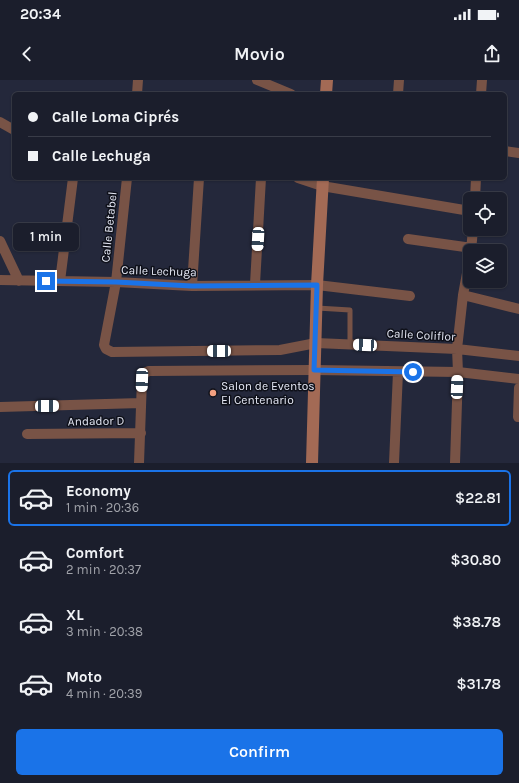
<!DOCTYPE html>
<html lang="en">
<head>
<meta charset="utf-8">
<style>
	body { margin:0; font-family:Karla,sans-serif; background:#282b38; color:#f1f3f6; height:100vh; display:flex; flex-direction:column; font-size:15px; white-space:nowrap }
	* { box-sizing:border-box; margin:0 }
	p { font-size:13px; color:#a0a2a9 }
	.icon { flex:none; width:22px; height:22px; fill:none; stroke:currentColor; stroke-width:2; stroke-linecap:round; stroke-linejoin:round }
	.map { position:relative; height:383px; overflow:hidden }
	.panel { display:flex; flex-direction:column; background:#1b1e2c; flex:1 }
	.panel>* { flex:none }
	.guide { position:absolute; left:12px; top:12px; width:495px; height:88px; border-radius:6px; box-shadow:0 1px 3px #0004,0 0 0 1px #393c48; display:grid; align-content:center; height:88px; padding:0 16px; background:#1b1e2c }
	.controls { position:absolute; left:463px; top:112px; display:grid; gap:8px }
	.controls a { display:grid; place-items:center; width:44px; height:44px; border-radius:6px; background:#1b1e2c; box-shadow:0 1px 3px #0004,0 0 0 1px #393c48; font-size:20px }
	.end { position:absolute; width:18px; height:18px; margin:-9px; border:5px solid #1a73e8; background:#fff; box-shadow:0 0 0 2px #fff }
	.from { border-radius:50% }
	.bubble { position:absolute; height:28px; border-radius:6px; background:#1b1e2c; box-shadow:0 1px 3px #0004,0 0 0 1px #393c48; font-size:13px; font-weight:600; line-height:28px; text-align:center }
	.car { position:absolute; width:12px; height:24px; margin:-12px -6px; border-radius:5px; box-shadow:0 0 3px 1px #0007; background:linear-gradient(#fff 24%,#345 0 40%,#fff 0 76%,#345 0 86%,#fff 0) }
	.guide b { display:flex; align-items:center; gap:14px; height:38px; font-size:15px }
	.guide b+b { border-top:1px solid #393c48 }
	.guide i { width:10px; height:10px; background:#f1f3f6 }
	ul { padding:7px 0 0; list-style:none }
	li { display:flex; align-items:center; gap:12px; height:56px; margin:0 8px 6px; padding:0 8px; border:2px solid transparent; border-radius:6px }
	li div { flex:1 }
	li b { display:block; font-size:15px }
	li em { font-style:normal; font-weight:600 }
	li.current { border-color:#1a73e8 }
	li>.icon { width:36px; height:36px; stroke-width:1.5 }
	.primary-button { display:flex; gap:8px; margin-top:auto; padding:8px 16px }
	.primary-button a { flex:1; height:46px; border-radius:6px; background:#1a73e8; color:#fff; font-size:16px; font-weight:600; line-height:46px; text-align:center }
	.status { display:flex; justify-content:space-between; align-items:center; height:28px; padding:0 20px; background:#1b1e2c; direction:ltr }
	.status svg { height:11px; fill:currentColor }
	header { display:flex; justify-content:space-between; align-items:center; height:52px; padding:0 16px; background:#1b1e2c; font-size:18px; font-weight:600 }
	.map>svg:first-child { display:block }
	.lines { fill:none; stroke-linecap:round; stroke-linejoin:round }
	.lane { stroke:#785346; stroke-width:5 }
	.street { stroke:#785346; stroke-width:10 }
	.secondary { stroke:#a36a55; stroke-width:12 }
	.route { stroke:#1a73e8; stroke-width:5 }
	.poi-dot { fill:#f3a081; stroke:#0f111a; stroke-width:1.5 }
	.labels { text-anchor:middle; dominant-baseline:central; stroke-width:3; stroke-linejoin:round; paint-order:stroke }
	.street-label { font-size:12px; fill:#e5e8f5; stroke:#0f111a }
	.poi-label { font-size:12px; fill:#e5e8f5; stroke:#0f111a; text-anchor:start }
</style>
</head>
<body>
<div class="status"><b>20:34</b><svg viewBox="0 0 49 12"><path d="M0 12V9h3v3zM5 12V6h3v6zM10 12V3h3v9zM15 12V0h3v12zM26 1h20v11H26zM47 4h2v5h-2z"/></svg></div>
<header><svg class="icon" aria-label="back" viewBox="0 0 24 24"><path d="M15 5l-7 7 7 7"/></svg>Movio<svg class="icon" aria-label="share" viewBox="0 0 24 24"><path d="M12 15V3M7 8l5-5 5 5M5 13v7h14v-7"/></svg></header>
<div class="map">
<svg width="519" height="383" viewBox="0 0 519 383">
	<rect width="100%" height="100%" fill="#24283b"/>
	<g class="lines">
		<path class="lane" d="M317,228L350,230V264"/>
		<path class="street" d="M257,0L291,14
			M137,14L138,0
			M398,14L399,0
			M481,14L482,0
			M0,42L14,50
			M505,71L519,73
			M127,98L116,202L104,265L106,269L112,272L280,270L316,263L457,269L519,276
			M298,98L322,106L470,131
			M475,119L476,98
			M408,159L472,168
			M0,161L19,201
			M471,171L473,149
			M0,200L116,202L192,206L317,205L410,216
			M60,201L73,98
			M255,204L261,98
			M192,206L199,98
			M463,215L519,229
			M0,327L141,323
			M518,337L519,308
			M27,354L141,353
			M139,383L142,299L144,293L149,291L314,290L458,292L519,299
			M394,383L398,292
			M455,383L458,292L457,269L463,215L470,177"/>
		<path class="secondary" d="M326,14L327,0
			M312,383L317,205L323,98"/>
	</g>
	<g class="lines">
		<path class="route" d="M46,201L116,202L192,206L317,205L314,290L413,292"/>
	</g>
	<circle class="poi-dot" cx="213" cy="313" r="4"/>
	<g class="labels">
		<g class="street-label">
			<text transform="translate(109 147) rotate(-84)">Calle Betabel</text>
			<text transform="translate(159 191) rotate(2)">Calle Lechuga</text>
			<text transform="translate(421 255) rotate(3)">Calle Coliflor</text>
			<text transform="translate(96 341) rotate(-1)">Andador D</text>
		</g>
		<g class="poi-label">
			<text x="221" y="306">Salon de Eventos<tspan x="221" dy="14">El Centenario</tspan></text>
		</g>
	</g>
</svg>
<div class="controls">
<a><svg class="icon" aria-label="locate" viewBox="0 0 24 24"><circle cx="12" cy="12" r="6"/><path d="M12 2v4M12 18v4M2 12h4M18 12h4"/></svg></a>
<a><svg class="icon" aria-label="layers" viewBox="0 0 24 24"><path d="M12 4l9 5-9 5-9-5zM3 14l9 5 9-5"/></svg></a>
</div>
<i class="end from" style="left:413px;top:292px"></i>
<i class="end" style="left:46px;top:201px"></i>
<div class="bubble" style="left:13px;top:143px;width:66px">1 min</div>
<i class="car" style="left:258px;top:159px;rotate:183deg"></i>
<i class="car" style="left:365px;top:265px;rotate:273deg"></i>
<i class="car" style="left:219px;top:271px;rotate:270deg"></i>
<i class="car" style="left:142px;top:300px;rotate:182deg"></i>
<i class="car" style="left:457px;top:307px;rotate:2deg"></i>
<i class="car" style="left:47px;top:326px;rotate:89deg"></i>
<div class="guide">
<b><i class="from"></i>Calle Loma Ciprés</b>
<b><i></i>Calle Lechuga</b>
</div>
</div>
<section class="panel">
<ul>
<li class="current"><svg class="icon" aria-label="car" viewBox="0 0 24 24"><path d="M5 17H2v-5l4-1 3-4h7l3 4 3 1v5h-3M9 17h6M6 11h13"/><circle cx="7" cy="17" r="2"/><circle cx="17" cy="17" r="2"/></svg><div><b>Economy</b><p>1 min · 20:36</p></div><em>$22.81</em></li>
<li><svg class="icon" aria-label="car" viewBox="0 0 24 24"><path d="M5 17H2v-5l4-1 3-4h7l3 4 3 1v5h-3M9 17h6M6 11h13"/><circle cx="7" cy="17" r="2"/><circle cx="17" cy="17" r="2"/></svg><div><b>Comfort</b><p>2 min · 20:37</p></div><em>$30.80</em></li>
<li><svg class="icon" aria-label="car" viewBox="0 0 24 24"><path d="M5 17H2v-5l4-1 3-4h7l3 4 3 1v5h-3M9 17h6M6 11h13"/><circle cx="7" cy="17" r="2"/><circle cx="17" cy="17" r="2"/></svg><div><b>XL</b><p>3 min · 20:38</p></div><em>$38.78</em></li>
<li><svg class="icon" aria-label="car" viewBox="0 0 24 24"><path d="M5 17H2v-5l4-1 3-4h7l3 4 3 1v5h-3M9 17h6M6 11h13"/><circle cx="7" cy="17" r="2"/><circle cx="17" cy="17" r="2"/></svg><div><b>Moto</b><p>4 min · 20:39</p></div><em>$31.78</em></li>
</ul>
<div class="primary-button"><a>Confirm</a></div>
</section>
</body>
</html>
